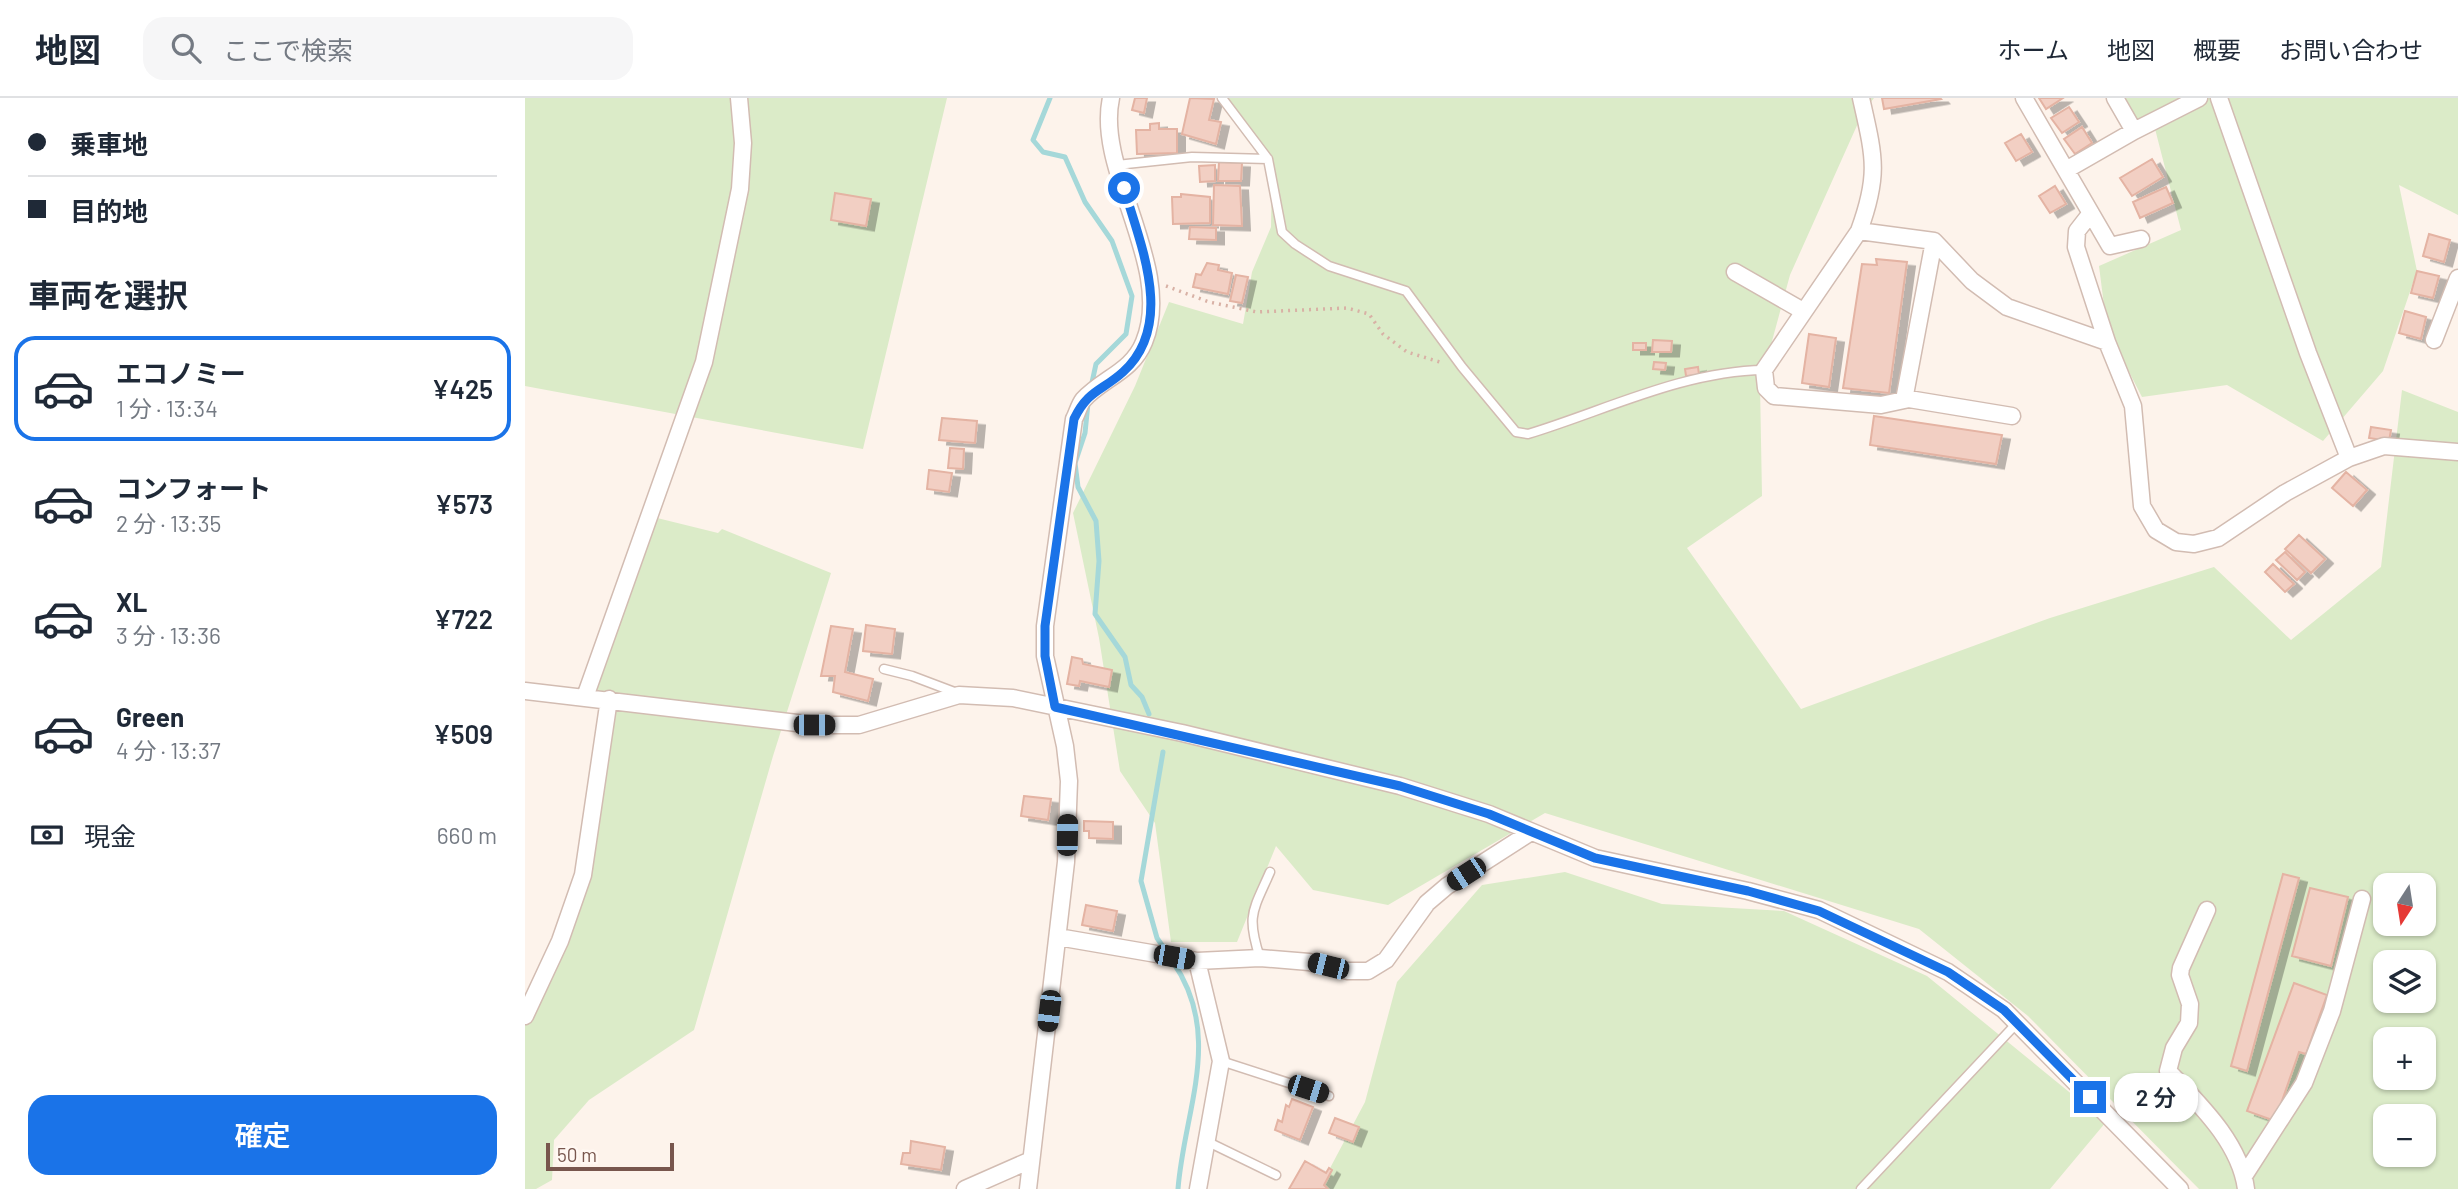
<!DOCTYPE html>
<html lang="ja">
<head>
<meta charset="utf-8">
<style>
	body { margin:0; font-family:Barlow,"Noto Sans JP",sans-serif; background:#f6f6f7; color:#1f2937; height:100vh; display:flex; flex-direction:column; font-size:26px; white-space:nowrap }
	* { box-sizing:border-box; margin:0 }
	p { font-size:23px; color:#747a83 }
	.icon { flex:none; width:38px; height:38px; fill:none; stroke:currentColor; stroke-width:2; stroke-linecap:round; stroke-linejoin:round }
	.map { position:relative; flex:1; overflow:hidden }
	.panel { display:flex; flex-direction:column; background:#fff; width:525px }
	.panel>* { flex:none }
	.guide { display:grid; align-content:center; height:154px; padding:0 28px; background:#fff }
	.needle { width:46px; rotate:192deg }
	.buttons { position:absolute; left:1848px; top:775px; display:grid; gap:14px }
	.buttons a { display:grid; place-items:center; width:63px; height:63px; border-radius:14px; background:#fff; box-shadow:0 2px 5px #0004; font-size:35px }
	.scale { position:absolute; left:21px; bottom:18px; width:128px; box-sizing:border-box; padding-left:7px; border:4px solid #78564d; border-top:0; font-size:19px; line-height:24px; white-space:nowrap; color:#78564d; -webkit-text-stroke:5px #fff8f2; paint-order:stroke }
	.end { position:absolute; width:32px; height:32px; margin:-16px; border:9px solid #1a73e8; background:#fff; box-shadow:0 0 0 4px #fff }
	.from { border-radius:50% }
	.bubble { position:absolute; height:49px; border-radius:21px; background:#fff; box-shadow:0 2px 5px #0004; font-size:23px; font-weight:600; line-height:49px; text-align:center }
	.car { position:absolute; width:21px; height:42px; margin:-21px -10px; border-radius:9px; box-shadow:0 0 5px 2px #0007; background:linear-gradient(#222 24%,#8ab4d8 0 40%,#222 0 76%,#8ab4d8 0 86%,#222 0) }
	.guide b { display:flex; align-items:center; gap:24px; height:66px; font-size:26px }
	.guide b+b { border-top:2px solid #e0e1e3 }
	.guide i { width:18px; height:18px; background:#1f2937 }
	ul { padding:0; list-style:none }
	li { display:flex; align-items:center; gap:21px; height:105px; margin:0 14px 10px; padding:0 14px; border:4px solid transparent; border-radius:21px }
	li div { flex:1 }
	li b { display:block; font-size:26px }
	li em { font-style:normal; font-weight:600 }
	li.selected { border-color:#1a73e8 }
	li>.icon { width:63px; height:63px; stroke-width:1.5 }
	h2 { padding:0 28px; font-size:32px; line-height:84px }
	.pay { display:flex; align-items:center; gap:18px; height:77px; padding:0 28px; font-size:26px }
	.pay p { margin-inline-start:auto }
	.action { display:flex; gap:14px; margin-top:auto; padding:14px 28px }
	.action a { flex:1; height:80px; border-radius:21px; background:#1a73e8; color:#fff; font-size:28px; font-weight:600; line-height:80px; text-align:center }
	header { display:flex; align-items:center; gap:42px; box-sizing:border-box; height:98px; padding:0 35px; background:#fff; border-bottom:2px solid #e0e1e3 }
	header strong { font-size:33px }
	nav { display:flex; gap:38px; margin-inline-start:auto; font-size:24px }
	.search { width:490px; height:63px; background:#f6f6f7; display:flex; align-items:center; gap:18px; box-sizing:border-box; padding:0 24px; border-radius:21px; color:#747a83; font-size:26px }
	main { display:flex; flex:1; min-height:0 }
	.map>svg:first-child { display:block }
	.green { fill:#dbebc8; fill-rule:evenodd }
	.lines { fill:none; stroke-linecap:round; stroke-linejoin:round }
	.stream { stroke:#a5d8d9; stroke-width:5 }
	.building { fill:#f2cfc3; stroke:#e4b3a3; stroke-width:2; filter:url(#shadow) }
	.lane-casing { stroke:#d2bcb2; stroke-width:11 }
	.street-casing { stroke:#d2bcb2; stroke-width:19 }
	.path { stroke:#d8b1a5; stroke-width:3.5; stroke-dasharray:2 5; stroke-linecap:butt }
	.lane { stroke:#fff; stroke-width:8 }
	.street { stroke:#fff; stroke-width:16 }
	.route { stroke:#1a73e8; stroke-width:9 }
</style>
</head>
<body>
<header>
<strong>地図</strong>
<div class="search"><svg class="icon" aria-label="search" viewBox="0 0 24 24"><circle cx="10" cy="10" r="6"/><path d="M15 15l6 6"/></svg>ここで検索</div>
<nav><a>ホーム</a><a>地図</a><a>概要</a><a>お問い合わせ</a></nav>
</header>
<main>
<section class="panel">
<div class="guide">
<b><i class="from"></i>乗車地</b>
<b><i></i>目的地</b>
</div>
<h2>車両を選択</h2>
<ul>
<li class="selected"><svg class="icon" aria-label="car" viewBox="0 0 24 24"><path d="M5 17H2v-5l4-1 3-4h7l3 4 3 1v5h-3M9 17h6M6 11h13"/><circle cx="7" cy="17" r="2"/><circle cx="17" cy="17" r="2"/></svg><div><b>エコノミー</b><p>1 分 · 13:34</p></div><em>¥425</em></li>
<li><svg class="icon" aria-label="car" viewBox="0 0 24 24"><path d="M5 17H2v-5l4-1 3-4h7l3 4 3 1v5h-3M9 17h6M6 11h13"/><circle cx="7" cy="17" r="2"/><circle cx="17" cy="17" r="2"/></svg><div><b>コンフォート</b><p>2 分 · 13:35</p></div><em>¥573</em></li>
<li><svg class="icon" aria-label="car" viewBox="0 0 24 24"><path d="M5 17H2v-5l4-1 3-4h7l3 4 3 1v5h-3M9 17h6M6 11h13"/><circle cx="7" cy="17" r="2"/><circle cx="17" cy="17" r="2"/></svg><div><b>XL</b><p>3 分 · 13:36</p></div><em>¥722</em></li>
<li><svg class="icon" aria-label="car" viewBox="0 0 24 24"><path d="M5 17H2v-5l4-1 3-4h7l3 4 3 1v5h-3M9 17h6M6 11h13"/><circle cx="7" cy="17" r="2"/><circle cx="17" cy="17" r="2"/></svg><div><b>Green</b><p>4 分 · 13:37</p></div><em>¥509</em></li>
</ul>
<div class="pay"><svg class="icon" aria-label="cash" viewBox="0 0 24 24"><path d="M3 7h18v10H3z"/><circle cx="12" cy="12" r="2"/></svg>現金<p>660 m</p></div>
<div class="action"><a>確定</a></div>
</section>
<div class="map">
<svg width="1933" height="1091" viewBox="0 0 1933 1091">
	<defs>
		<filter id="shadow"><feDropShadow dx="8" dy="4.5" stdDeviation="0" flood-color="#0004"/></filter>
	</defs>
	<rect width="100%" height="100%" fill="#fdf3eb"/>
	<path class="green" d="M0,0H422L338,351L0,288Z
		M703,0H1349L1338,14L1265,177L1235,287L1237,398L1162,450L1276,611L1525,520L1689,469L1766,542L1856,469L1877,292L1933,314V1091H1674L1503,918L1394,831L1020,715L863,807L788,792L751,748L712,844H646L630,725L595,673L574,540L548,415L610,288L644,204L718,226L727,174L746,129L747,61L705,8ZM1860,788H1899V826H1860ZM1860,864H1899V903H1860ZM1860,942H1899V980H1860ZM1860,1018H1899V1057H1860Z
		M1599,0H1933V117L1874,87L1892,173L1858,273L1798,343L1702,287L1617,299L1582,231L1574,168L1656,132L1628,23L1613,24Z
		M124,418L193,435L197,431L306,475L248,658L169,932L64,1002L29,1042L27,1082L11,1091H0V914L22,880L54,764L84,601L64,599Z
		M1040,774L1137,806L1259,813L1402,878L1581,1024L1525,1091H794L840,1004L872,884L957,787Z"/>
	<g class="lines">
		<path class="stream" d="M525,0L508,42L518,54L540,59L560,104L587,143L607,198L601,236L571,266L566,289
			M563,305L560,335L550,365L553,389L571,423L574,463L570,516L600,559L606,587L617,599L624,616
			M638,654L616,783L632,840L641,853
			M648,864C699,938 659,1012 653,1091"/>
	</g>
	<path class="building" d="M610,0H622L619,15L607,12Z
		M665,0L689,1L684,22L696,24L691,46L657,36Z
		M1357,0H1415L1416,1L1359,11Z
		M1514,0H1538L1521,11Z
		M1544,9L1554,24L1537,35L1526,20Z
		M634,25V31H652V55L612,56L611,32H625V26Z
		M1557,29L1567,45L1550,56L1539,41Z
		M1496,36L1507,54L1491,63L1480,45Z
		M1627,61L1638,79L1607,98L1595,80Z
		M694,64L717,65L716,83H693Z
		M690,67V83L675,84L674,68Z
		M689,87L715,88L717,128L688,127Z
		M1530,88L1541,106L1525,115L1514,98Z
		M1641,89L1648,105L1615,120L1608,104Z
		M310,95L346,101L341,128L306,122Z
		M656,96L685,99V125L648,126L647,99H656Z
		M665,129L691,130V142L664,141Z
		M1904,136L1925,142L1919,164L1898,158Z
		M1351,161L1382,164L1364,295L1318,290L1337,166L1352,167Z
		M682,165L694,167L693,172L707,175L703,196L668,189L671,176L676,177Z
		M1892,173L1914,178L1908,200L1886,195Z
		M711,177L723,179L717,205L705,203Z
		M1880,213L1901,219L1896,241L1874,235Z
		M1284,236L1311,240L1304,289L1277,285Z
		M1128,242L1147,243L1146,254H1127Z
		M1108,245H1121V252H1108Z
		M1129,264L1141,265L1140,272L1128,271Z
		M1173,269L1174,277L1161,278L1160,271Z
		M1349,318L1477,337L1471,366L1345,347Z
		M417,320L452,323L450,345L414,342Z
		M1846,329L1866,332L1864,343L1844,340Z
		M425,350L439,351L438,371L423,370Z
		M404,372L427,375L424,394L402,391Z
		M1821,374L1842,392L1828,408L1807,390Z
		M1774,437L1800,461L1786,475L1760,451Z
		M1760,454L1780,474L1772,482L1751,462Z
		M1748,466L1769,486L1760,494L1740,474Z
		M341,527L370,531L367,556L338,553Z
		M306,528L328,531L320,574L348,581L343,603L308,594L310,578H296Z
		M547,559L557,561L558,566L587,572L584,589L555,583L554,588L542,586Z
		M499,698L526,701L523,722L496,718Z
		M559,723L588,724V741L564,740V733H559Z
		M1758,776L1774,780L1722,973L1706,968Z
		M1785,790L1823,799L1806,868L1767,858Z
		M561,807L592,813L588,833L557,827Z
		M1769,885L1802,897L1781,956L1774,954L1750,1023L1722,1013Z
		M767,1001L788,1009L775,1042L750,1032L753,1022L757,1024L761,1007L764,1009Z
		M810,1020L834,1029L828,1044L804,1035Z
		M386,1043L420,1049L416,1072L376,1066L378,1055H385Z
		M780,1063L801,1075L804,1070L807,1072L799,1087L803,1091H764Z"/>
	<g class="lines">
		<g class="lane-casing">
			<path id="lane" d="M697,0L743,61L757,134L770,146L804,168L881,193L937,269L991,334L1003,336C1079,313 1158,273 1239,272
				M592,67L667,59L743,61
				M359,571L387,578L432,595
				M735,860C721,817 728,813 745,774
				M696,963L804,998
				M681,1043L751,1077
				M1336,1091L1492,925"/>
		</g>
		<g class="street-casing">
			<path id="street" d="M1336,0C1349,58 1355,76 1334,133L1409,143L1447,183L1482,209L1582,244L1608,308L1617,408L1631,432L1651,444L1669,446L1693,440L1760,395L1824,360L1859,348L1933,354
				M1499,0L1585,148L1616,141
				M1590,0L1609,33L1674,0
				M1694,0L1783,255L1824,360
				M1541,72L1609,33
				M1566,115L1552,133L1551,149L1582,244
				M1334,133L1239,272L1241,290L1249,298L1356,307L1384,301L1487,318
				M1210,174L1278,213
				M1909,242L1933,180
				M1379,302L1409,143
				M0,593L289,627H334L434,597L488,600L657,635L875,688L964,716L1070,760L1223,793L1294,812L1423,874L1479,912L1655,1091
				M60,599L179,264L215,91L218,45L214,0
				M1682,812L1656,870L1655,877L1665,906L1664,925L1649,950L1643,973C1673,1005 1715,1044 1721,1091
				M533,839L672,863L735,860L784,864L823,873H843L861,862L902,805L922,788L1006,734
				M672,863L696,963L673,1091
				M0,918L35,843L58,777L84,601
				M1719,1078L1779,985L1807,913L1837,801
				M440,1091L506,1062
				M503,1091L541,764L544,683L540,648L520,558V528L549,321C552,316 554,307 558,302C578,280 607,274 619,244C650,169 570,73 586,0"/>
		</g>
		<path class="path" d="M641,188L684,204L732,214L822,210L844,216L858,236L882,254L918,265"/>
		<use href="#lane" class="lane"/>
		<use href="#street" class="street"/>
	</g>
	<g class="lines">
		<path class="route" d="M599,90C615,146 651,226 598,274C577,293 563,292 549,321L520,528V558L530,609L875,688L964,716L1070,760L1223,793L1294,813L1423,874L1479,912L1565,999"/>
	</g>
</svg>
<div class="buttons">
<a><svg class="needle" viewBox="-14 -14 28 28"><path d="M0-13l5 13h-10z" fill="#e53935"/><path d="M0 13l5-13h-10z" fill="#747a83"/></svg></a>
<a><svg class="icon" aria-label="layers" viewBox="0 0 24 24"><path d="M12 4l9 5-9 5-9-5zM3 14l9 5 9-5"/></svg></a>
<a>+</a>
<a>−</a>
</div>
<div class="scale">50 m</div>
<i class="end from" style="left:599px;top:90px"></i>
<i class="end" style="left:1565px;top:999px"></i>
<div class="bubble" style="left:1589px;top:975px;width:84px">2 分</div>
<i class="car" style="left:289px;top:627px;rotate:90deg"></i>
<i class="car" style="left:542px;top:737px;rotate:1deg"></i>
<i class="car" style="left:941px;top:776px;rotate:237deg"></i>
<i class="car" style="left:649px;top:859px;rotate:100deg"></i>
<i class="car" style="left:803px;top:868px;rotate:284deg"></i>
<i class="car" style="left:524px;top:913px;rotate:187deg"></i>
<i class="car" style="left:783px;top:991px;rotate:108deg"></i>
</div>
</main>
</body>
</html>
